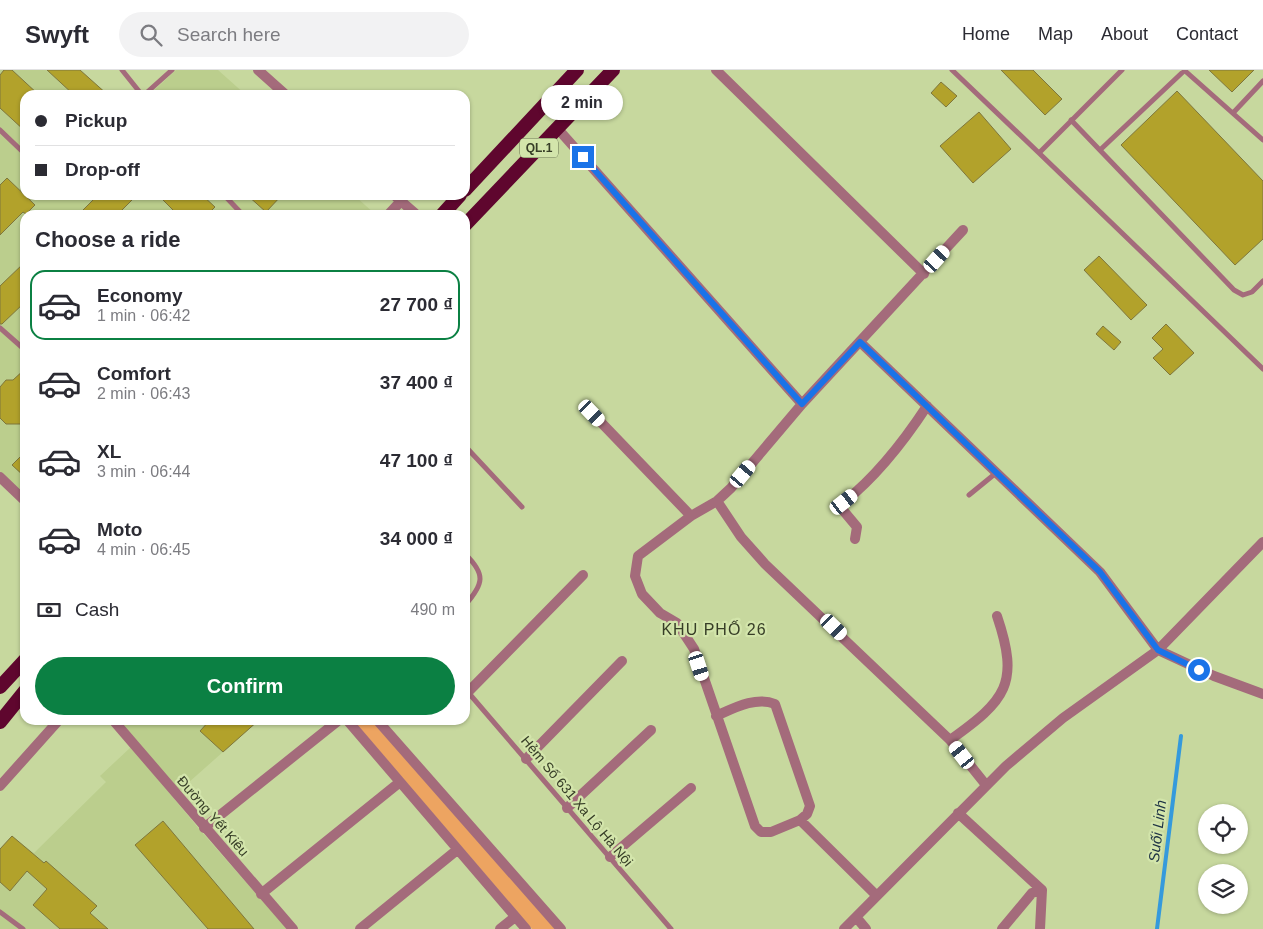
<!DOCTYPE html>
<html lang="en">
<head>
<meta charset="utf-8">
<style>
	body { margin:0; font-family:Helvetica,sans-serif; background:#f2f2f3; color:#2b2b33; height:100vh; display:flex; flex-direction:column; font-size:19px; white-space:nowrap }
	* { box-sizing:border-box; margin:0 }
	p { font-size:16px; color:#7c7c81 }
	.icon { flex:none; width:28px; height:28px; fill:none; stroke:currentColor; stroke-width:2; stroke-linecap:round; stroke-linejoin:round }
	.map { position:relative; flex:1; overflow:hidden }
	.drawer { position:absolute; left:20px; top:140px; width:450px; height:515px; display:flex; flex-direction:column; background:#fff; border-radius:15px; box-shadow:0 1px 4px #0004 }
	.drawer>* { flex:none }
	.guide { position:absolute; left:20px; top:20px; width:450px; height:110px; border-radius:15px; box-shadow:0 1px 4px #0004; display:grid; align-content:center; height:110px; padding:0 15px; background:#fff }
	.controls { position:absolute; left:1198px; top:734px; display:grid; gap:10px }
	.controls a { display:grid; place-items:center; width:50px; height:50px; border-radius:50%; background:#fff; box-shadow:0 1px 4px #0004; font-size:25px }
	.end { position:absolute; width:22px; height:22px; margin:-11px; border:6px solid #1a73e8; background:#fff; box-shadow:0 0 0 2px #fff }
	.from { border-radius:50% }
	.bubble { position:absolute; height:35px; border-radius:18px; background:#fff; box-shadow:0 1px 4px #0004; font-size:16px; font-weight:800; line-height:35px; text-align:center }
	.car { position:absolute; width:15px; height:30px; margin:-15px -8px; border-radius:6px; box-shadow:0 0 4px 1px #0007; background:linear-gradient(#fff 24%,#345 0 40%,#fff 0 76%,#345 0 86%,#fff 0) }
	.guide b { display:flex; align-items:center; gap:18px; height:48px; font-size:19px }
	.guide b+b { border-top:1px solid #e1e1e2 }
	.guide i { width:12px; height:12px; background:#2b2b33 }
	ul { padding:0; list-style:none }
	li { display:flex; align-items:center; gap:15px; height:70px; margin:0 10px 8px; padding:0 5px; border:2px solid transparent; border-radius:15px }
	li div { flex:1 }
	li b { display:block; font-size:19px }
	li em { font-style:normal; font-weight:800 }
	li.on { border-color:#0b8043 }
	li>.icon { width:45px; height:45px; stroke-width:1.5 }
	h2 { padding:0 15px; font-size:22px; line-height:60px }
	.pay { display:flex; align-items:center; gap:12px; height:55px; padding:0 15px; font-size:19px }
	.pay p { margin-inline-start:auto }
	.action { display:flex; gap:10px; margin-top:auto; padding:10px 15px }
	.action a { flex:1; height:58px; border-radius:30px; background:#0b8043; color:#fff; font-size:20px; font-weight:800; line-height:58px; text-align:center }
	header { display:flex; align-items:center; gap:30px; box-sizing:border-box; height:70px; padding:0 25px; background:#fff; border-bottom:1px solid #e1e1e2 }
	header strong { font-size:24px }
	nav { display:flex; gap:28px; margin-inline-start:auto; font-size:18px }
	.search { width:350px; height:45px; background:#f2f2f3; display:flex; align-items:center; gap:12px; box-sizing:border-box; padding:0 18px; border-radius:28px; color:#7c7c81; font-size:19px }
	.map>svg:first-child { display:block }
	.built { fill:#bbce8d }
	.green { fill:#eda461 }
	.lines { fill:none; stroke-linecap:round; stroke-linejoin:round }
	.stream { stroke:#359adc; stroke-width:4 }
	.building { fill:#b2a22b; stroke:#7e763d }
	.service { stroke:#a46b7b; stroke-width:5 }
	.minor { stroke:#a46b7b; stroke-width:10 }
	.tertiary { stroke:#a46b7b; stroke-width:10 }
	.trunk { stroke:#5f062e; stroke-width:14 }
	.route { stroke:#1a73e8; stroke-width:6 }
	.labels { text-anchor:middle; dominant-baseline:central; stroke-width:4.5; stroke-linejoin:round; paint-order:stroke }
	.shield { fill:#d3e5ab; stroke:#66704f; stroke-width:1 }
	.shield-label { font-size:12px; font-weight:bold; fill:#373e27 }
	.street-label { font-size:14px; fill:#373e27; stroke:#d3e5ab }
	.water-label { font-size:15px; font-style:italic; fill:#203545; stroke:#d3e5ab }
	.quarter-label { font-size:16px; letter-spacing:1px; fill:#373e27; stroke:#d3e5ab }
</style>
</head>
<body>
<header>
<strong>Swyft</strong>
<div class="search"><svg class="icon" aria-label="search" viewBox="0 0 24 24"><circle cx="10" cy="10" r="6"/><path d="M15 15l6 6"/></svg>Search here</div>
<nav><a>Home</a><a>Map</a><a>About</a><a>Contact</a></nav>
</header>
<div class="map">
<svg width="1263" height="859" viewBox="0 0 1263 859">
	<rect width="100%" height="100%" fill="#c7d89e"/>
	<path class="built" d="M0,0H47L74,25H25V125H354L376,145H25V425L0,402Z
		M176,0H218L246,25H149Z
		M119,650H259L179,721Z
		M131,677L200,760L287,859H0V779L12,766L34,783L106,712L100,706Z"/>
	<path class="green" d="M353,650H371L555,859H532Z"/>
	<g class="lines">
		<path class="stream" d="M1157,859L1181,666"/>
	</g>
	<path class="building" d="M4,0H12L39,25H25V61L0,38V5Z
		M47,0H80L108,25H74Z
		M1001,0H1033L1062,29L1045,45Z
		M1209,0H1254L1232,22Z
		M941,12L957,26L946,37L931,23Z
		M1177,21L1263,111V169L1235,195L1121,75Z
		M979,42L1011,79L973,113L940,76Z
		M7,108L35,135L26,144L23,142L0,165V115Z
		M98,125H137L117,145H78Z
		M158,125H202L215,137L207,145H178Z
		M247,125H282L266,142Z
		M1099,186L1147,235L1131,250L1084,200Z
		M25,192V232L2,254H0V216Z
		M1166,254L1194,283L1170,305L1153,288L1163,279L1152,268Z
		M1103,256L1121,272L1114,280L1096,264Z
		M25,299V354H6L0,348V317L6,310H13Z
		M25,382V407L12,395Z
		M210,650H259L223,682L200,661Z
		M163,751L254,859H208L135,775Z
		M12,766L44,793L46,791L97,836L90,843L108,859H60L33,835L47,819L27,801L10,821L0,812V779Z"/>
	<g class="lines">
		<path class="service" d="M122,0L142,25
			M952,0L1039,83
			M1122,0L1039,83L1263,299
			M1184,0L1263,70
			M144,25L172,0
			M1233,43L1263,11
			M1071,50L1234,220L1243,225L1252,222L1263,211
			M0,60L25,84
			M1100,80L1185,0
			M224,125L243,145
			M0,258L25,280
			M465,376L522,437
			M969,425L996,403
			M465,484C486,504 484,514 465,535
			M467,621L671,859
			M0,842L23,859"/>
		<path class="minor" d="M716,0L924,204
			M558,59L802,334
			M388,145L401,131
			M860,272L1100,502L1158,580L1214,606L1263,624
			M592,343L691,446
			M0,407L25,431
			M717,431L741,467L765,494L950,670L986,715
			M855,469L857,457L842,439L844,432C877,406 904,371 927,336
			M468,622L583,505
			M716,646C734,638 756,626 775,634L810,736L807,744L800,750
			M113,650L293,859
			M347,650L526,859
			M377,650L561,859
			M950,670C1006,630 1020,614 997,546
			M526,689L622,591
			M0,716L59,650
			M567,738L651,660
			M958,743L1042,820L1040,859
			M204,758L339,650
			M610,787L691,718
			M261,824L400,712
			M876,825L800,750L771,762H761L755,756L694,579L677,553L660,543L642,524L635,506L638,486L691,446L717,431L731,418L802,334L963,160
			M856,847L866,859
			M360,859L457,780
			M500,859L515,847
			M844,859L1006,696L1063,648L1158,580L1263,472
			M1002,859L1032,823L1042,820"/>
		<path class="tertiary" d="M258,0L286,25
			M394,125L417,145"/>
		<path class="trunk" d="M465,120L577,0
			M442,145L460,125
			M465,155L613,0
			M0,617L25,590
			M0,652L25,621"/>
	</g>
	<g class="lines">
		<path class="route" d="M583,87L802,334L860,272L1100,502L1158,580L1199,600"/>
	</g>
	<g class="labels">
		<rect class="shield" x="520" y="68.5" width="38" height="19" rx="4"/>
		<g class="shield-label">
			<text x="539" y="78">QL.1</text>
		</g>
		<g class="street-label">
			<text transform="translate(577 731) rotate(50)">Hẻm Số 631 Xa Lộ Hà Nội</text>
			<text transform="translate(213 746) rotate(49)">Đường Yết Kiêu</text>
		</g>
		<g class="water-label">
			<text transform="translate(1157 761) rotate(-83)">Suối Linh</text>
		</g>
		<g class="quarter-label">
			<text x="714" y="559">KHU PHỐ 26</text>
		</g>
	</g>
</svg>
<div class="controls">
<a><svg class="icon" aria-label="locate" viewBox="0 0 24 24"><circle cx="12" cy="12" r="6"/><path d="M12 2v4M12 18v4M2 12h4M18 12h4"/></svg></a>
<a><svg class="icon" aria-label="layers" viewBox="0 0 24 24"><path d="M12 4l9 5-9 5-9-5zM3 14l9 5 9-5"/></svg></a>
</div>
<i class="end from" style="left:1199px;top:600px"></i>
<i class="end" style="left:583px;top:87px"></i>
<div class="bubble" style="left:541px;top:15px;width:82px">2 min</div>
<i class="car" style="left:937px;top:189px;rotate:42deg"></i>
<i class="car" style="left:592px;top:343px;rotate:136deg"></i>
<i class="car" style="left:743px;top:404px;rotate:40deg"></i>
<i class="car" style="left:844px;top:432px;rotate:52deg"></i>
<i class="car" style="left:834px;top:557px;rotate:134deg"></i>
<i class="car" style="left:699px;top:596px;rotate:162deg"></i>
<i class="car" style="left:962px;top:685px;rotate:322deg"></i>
<div class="guide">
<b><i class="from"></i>Pickup</b>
<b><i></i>Drop-off</b>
</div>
<section class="drawer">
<h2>Choose a ride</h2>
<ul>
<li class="on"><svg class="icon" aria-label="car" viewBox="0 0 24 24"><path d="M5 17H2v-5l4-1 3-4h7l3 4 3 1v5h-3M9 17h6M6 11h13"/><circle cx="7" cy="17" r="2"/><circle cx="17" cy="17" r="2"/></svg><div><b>Economy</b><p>1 min · 06:42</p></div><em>27 700 ₫</em></li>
<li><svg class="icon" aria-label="car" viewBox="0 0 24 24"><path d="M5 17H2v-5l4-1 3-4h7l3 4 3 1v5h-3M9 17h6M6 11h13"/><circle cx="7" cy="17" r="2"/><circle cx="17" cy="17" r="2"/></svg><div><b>Comfort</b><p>2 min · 06:43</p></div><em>37 400 ₫</em></li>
<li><svg class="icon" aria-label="car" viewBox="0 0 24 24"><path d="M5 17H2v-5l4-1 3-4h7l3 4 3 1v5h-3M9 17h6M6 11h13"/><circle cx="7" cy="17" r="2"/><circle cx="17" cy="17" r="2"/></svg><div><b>XL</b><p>3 min · 06:44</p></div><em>47 100 ₫</em></li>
<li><svg class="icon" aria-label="car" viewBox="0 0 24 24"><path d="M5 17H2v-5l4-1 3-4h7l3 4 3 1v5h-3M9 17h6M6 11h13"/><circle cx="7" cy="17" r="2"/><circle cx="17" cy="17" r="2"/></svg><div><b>Moto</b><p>4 min · 06:45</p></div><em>34 000 ₫</em></li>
</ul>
<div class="pay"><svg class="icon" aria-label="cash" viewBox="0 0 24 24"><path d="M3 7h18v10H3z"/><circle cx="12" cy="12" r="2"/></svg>Cash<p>490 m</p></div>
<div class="action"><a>Confirm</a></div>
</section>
</div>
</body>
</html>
